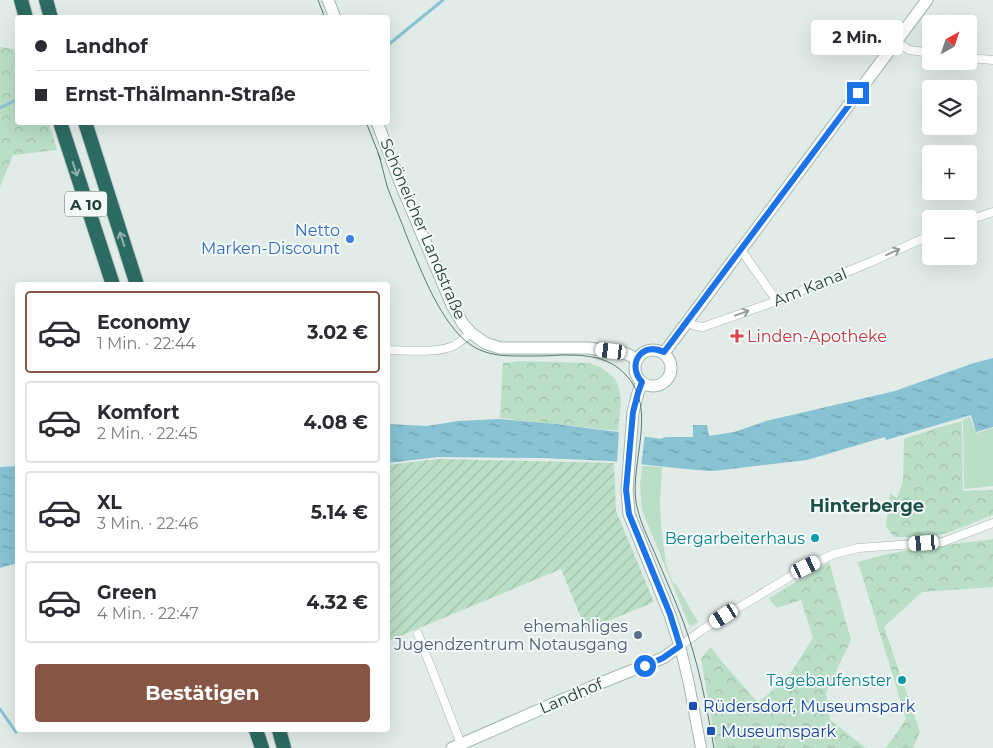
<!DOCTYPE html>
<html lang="de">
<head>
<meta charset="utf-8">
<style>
	body { margin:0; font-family:Montserrat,sans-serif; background:#f7f7f7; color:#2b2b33; height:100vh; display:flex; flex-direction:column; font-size:19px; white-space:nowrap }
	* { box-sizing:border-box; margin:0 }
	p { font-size:16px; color:#7c7c81 }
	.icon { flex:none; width:28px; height:28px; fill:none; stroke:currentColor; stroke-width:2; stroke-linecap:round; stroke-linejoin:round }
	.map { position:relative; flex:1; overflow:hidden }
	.details { position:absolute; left:15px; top:282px; width:375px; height:450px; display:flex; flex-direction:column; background:#fff; border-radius:5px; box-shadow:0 5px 20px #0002 }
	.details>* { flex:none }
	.banner { position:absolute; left:15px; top:15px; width:375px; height:110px; border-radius:5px; box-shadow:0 5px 20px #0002; display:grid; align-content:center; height:110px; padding:0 20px; background:#fff }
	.needle { width:32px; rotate:40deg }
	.buttons { position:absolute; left:922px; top:15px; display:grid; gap:10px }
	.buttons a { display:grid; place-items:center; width:55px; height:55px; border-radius:5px; background:#fff; box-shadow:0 5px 20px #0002; font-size:25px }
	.end { position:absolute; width:22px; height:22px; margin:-11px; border:6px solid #1a73e8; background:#fff; box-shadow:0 0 0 2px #fff }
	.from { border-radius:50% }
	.bubble { position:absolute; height:35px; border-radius:5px; background:#fff; box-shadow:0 5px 20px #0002; font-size:16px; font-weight:700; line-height:35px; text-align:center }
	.car { position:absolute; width:15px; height:30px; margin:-15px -8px; border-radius:6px; box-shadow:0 0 4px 1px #0007; background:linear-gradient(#fff 24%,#345 0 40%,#fff 0 76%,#345 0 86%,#fff 0) }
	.banner b { display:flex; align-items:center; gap:18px; height:48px; font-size:19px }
	.banner b+b { border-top:1px solid #e1e1e2 }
	.banner i { width:12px; height:12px; background:#2b2b33 }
	ul { padding:9px 0 0; list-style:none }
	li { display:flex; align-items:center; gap:15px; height:82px; margin:0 10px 8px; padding:0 10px; border:2px solid #e1e1e2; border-radius:5px }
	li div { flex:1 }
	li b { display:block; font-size:19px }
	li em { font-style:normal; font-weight:700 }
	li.on { border-color:#865543 }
	li>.icon { width:45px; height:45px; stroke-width:1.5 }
	.primary-button { display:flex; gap:10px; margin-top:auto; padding:10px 20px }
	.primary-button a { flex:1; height:58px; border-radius:5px; background:#865543; color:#fff; font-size:20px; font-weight:700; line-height:58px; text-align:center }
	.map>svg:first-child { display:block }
	.grass { fill:#badec6 }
	.forest { fill:url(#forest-crowns) }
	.garden { fill:url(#garden-furrows) }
	.water { fill:url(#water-ripples) }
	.pier { fill:#e1ece8 }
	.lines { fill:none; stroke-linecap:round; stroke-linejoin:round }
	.stream { stroke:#88c2d3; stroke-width:3 }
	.minor-casing { stroke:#a4b4b0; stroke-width:9 }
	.tertiary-casing { stroke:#a4b4b0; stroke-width:12 }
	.secondary-casing { stroke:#9fb8b1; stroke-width:13 }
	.motorway-casing { stroke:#c1c9c7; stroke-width:16 }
	.minor { stroke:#fff; stroke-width:8 }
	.tertiary { stroke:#fff; stroke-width:10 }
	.secondary { stroke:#fff; stroke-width:11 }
	.motorway { stroke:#2c6b63; stroke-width:14 }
	.tram { stroke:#5b7974; stroke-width:1 }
	.oneway { stroke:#8fb2ac }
	.oneway2 { stroke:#909e9c }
	.route { stroke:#1a73e8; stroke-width:6 }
	.shop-dot { fill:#3f7fe0; stroke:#f2f9f6; stroke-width:2 }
	.health-dot { fill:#e0444e; stroke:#f2f9f6; stroke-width:2 }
	.culture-dot { fill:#0f9aa8; stroke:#f2f9f6; stroke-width:2 }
	.service-dot { fill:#5c6f8a; stroke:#f2f9f6; stroke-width:2 }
	.transit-dot { fill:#1a4fb4; stroke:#f2f9f6; stroke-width:2 }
	.labels { text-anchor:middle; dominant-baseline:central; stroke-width:4; stroke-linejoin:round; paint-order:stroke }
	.shield { fill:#f2f9f6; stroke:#607671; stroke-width:1 }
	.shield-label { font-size:15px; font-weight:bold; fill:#213e38 }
	.street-label { font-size:16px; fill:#213e38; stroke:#f2f9f6 }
	.shop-label { font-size:16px; fill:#366cbe; stroke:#f2f9f6; text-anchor:end }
	.health-label { font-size:16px; fill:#be3a42; stroke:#f2f9f6; text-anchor:start }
	.culture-label { font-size:16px; fill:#0d838f; stroke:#f2f9f6; text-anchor:end }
	.service-label { font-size:16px; fill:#4e5e75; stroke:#f2f9f6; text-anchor:end }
	.transit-label { font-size:16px; fill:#164399; stroke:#f2f9f6; text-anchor:start }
	.neighbourhood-label { font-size:18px; font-weight:bold; fill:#1c5048; stroke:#f2f9f6 }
</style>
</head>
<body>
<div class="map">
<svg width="993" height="748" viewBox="0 0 993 748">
	<defs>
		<pattern id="forest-crowns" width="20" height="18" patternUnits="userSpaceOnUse" patternTransform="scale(1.25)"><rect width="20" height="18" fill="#badec6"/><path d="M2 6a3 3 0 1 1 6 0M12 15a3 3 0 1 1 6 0" fill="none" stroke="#a0c0ab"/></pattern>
		<pattern id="garden-furrows" width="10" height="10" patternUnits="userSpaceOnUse" patternTransform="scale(1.25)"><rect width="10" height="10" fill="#badec6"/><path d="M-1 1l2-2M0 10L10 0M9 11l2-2" fill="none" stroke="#a0c0ab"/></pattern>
		<pattern id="water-ripples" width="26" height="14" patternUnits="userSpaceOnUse" patternTransform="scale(1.25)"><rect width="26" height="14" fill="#88c2d3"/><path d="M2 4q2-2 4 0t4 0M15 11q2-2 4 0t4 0" fill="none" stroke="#6f9fac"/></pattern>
	</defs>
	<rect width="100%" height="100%" fill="#e1ece8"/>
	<path class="grass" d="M970,417L976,433L993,428V486L964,489L963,419Z
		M642,466L662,467L660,501L661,526L666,564L673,583L676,584L698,622L692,626L689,625L642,510L640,485Z"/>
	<path class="forest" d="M0,47L13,49L17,55L18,122L49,123L57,150L13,155L0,187Z
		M519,361L589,363C627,375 622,398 618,431L500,418L503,363Z
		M962,421L963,491L993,490V515L950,532L931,537H894L886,527L890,493L897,498L903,482L904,439L937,428Z
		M993,539V587L922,592L884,627L920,732L913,748H886L906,719L858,562C902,548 948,545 993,539Z
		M829,562L851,640L826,693L830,720L866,748H716L701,658L711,647L718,657L758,703L788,677L813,638L801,600L777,608L769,598Z"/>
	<path class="garden" d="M437,459L614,463L616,511L654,602L586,630L561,569L388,641V465Z"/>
	<path class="water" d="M993,358V427L976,432L971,415L886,440L885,437L807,460L714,471L696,470L610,461L543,458L438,457L388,463V424L427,426L458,421L500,419L555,424L618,432L660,439L666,437H693V425H707L709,436L734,432L766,421L895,391L974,363Z
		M18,466L17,563L0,568V467Z"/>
	<path class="pier" d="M619,430L645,434L641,467L617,464Z"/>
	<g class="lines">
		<path class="stream" d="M388,45L443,0
			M0,108L18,99
			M0,709L16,732"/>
		<g class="minor-casing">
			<path id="minor" d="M896,41L909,50L931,53
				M969,58L993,60
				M969,220L993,212
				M741,250L777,301
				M687,323L696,326L703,327L777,301L873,261L931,235
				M388,350C406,350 439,354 455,345C460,342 466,337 471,333
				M418,634L461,744
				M680,646L702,630L733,611L806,567L834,554L858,548L943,542L993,523"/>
		</g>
		<g class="tertiary-casing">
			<path id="tertiary" d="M680,646L689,684L701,748"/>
		</g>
		<g class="secondary-casing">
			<path id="secondary" d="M328,0L335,18
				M377,122L402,187L452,305L463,324L471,333L485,343L500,348H588L622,353L627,354L636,359
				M635 368a18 18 0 1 1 36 0a18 18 0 1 1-36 0Z
				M664,353L927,0
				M452,748L603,682L663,658L680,646L670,615L629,514L627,490L633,412L638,393L642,382"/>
		</g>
		<g class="motorway-casing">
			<path id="motorway" d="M21,0L26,18
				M46,0L51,18
				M60,122L113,285
				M85,122L137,285
				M256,730L262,748
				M279,730L284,748"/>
		</g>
		<use href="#minor" class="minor"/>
		<use href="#tertiary" class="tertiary"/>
		<use href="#secondary" class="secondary"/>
		<use href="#motorway" class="motorway"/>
		<path class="tram" d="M318,0L325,18
			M366,122L381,160
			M378,153C382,164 384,175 387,186C393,203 401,220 407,237C421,270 441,325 471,345C487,356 505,356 523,356C536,356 549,356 562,355C586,355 608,356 626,375C658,409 630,461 636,502C639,519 646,534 653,549C663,573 674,597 683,621C699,664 706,703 714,748"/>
	</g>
	<defs><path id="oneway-shaft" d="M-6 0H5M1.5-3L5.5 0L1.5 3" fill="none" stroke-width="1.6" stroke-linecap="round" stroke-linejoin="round" transform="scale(1.25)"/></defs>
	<g class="oneway">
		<use href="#oneway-shaft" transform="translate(75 169) rotate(72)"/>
		<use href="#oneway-shaft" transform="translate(122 239) rotate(-108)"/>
	</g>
	<g class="oneway2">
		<use href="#oneway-shaft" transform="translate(893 252) rotate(-24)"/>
		<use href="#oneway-shaft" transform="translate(742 313) rotate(-20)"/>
	</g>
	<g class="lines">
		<path class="route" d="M645,666L663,658L680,646L670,614L629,514L626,490L633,412L638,393L642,382C626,364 642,341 664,352L858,93"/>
	</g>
	<circle class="shop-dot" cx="350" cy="239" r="5"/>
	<path class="health-dot" d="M734.5 328.5h5v5h5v5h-5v5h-5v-5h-5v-5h5z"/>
	<g class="culture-dot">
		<circle cx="815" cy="538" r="5"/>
		<circle cx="902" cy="680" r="5"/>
	</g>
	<circle class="service-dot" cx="638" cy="635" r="5"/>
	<g class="transit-dot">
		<rect x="688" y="701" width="10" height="10" rx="2.5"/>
		<rect x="706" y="726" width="10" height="10" rx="2.5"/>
	</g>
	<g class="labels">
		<rect class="shield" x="65" y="191.5" width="42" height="25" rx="4"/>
		<g class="shield-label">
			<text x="86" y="204">A 10</text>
		</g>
		<g class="street-label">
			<text transform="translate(423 229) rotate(67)">Schöneicher Landstraße</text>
			<text transform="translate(810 287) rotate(-22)">Am Kanal</text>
			<text transform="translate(571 696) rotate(-23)">Landhof</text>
		</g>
		<g class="shop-label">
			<text x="340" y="230">Netto<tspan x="340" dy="18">Marken-Discount</tspan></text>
		</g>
		<g class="health-label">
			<text x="747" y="336">Linden-Apotheke</text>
		</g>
		<g class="culture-label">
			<text x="805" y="538">Bergarbeiterhaus</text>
			<text x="892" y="680">Tagebaufenster</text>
		</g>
		<g class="service-label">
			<text x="628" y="626">ehemahliges<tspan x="628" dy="18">Jugendzentrum Notausgang</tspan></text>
		</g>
		<g class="transit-label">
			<text x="703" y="706">Rüdersdorf, Museumspark</text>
			<text x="721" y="731">Museumspark</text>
		</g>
		<g class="neighbourhood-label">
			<text x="867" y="506">Hinterberge</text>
		</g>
	</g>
</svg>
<div class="buttons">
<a><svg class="needle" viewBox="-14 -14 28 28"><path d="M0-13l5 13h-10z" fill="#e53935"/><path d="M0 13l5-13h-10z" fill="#7c7c81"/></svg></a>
<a><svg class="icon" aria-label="layers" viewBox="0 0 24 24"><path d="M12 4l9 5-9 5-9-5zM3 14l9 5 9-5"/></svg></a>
<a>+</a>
<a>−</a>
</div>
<i class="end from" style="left:645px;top:666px"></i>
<i class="end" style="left:858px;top:93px"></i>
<div class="bubble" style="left:811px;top:20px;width:92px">2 Min.</div>
<i class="car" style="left:611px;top:351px;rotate:277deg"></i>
<i class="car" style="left:924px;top:543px;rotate:266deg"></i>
<i class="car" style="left:806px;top:567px;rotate:64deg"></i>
<i class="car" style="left:724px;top:616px;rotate:237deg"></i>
<div class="banner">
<b><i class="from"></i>Landhof</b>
<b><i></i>Ernst-Thälmann-Straße</b>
</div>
<section class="details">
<ul>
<li class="on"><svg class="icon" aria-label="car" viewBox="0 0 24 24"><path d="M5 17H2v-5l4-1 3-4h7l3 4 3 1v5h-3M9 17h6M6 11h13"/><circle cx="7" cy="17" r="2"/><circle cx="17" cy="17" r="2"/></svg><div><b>Economy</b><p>1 Min. · 22:44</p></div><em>3.02 €</em></li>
<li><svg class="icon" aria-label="car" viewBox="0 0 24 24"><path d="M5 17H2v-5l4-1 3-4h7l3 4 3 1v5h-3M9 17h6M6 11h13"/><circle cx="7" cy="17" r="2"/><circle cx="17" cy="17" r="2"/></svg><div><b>Komfort</b><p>2 Min. · 22:45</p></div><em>4.08 €</em></li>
<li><svg class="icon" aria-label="car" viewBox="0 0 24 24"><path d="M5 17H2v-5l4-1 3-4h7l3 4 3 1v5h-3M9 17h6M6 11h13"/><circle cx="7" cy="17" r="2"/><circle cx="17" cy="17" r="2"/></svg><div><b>XL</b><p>3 Min. · 22:46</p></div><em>5.14 €</em></li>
<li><svg class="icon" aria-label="car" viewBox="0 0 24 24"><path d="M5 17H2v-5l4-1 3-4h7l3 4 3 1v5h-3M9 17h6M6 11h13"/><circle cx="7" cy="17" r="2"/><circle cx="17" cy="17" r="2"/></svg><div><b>Green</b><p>4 Min. · 22:47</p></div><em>4.32 €</em></li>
</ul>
<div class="primary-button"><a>Bestätigen</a></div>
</section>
</div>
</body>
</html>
